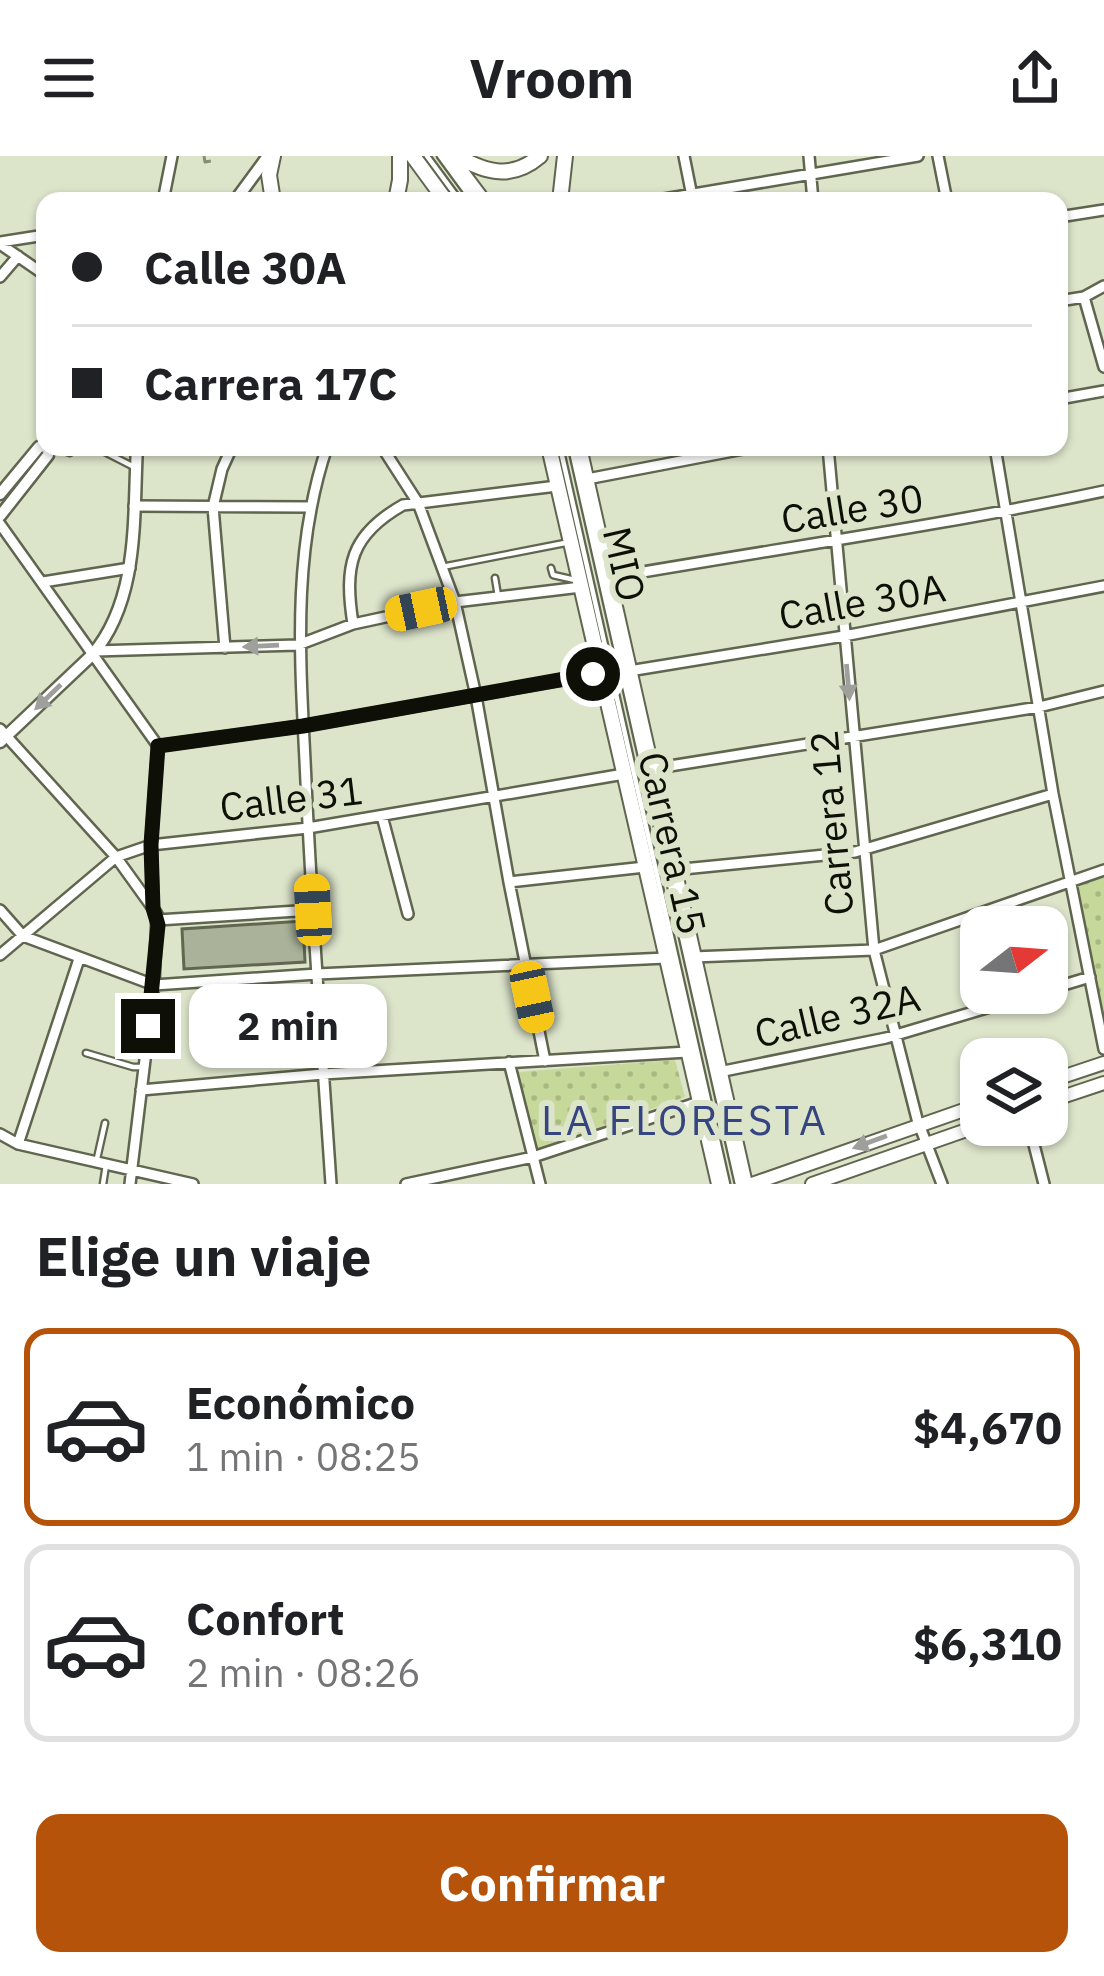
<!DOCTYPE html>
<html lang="es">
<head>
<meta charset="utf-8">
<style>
	body { margin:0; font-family:"IBM Plex Sans",sans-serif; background:#f6f6f6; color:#202124; height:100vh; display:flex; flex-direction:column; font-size:45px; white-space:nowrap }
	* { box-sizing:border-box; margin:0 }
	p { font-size:39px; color:#757577 }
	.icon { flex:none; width:66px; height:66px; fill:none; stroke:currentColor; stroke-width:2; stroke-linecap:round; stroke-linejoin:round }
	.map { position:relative; height:1028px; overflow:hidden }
	.panel { display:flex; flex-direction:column; background:#fff; flex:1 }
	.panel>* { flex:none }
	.hud { position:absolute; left:36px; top:36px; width:1032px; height:264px; border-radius:24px; box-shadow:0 3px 9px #0004; display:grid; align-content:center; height:264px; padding:0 36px; background:#fff }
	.needle { width:78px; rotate:73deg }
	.fabs { position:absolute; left:960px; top:750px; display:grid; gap:24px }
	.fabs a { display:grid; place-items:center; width:108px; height:108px; border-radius:24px; background:#fff; box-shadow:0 3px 9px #0004; font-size:60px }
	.end { position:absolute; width:54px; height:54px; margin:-27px; border:15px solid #0e1007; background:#fff; box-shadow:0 0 0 6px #fff }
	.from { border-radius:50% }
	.bubble { position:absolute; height:84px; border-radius:24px; background:#fff; box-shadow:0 3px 9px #0004; font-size:39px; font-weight:700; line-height:84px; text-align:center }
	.car { position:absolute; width:36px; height:72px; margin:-36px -18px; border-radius:15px; box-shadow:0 0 9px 3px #0007; background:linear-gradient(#f5c518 24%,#345 0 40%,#f5c518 0 76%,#345 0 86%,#f5c518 0) }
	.hud b { display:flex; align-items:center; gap:42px; height:114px; font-size:45px }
	.hud b+b { border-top:3px solid #e0e0e0 }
	.hud i { width:30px; height:30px; background:#202124 }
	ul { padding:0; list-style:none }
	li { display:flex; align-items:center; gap:36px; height:198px; margin:0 24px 18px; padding:0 12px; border:6px solid #e0e0e0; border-radius:24px }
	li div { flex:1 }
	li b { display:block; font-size:45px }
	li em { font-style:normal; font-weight:700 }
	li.current { border-color:#b45309 }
	li>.icon { width:108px; height:108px; stroke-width:1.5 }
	h2 { padding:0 36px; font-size:54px; line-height:144px }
	.action { display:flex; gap:24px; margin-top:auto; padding:24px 36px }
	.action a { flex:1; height:138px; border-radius:24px; background:#b45309; color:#fff; font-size:48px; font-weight:700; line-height:138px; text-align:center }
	header { display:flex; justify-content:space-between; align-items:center; height:156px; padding:0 36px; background:#fff; font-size:54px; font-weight:700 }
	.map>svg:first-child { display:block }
	.park { fill:url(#park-dots) }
	.building { fill:#aab299; stroke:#606750; stroke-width:3 }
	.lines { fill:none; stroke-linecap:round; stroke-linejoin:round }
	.service-casing { stroke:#5f654e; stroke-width:9 }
	.minor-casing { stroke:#5f654e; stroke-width:14 }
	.tertiary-casing { stroke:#5f654e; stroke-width:15 }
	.secondary-casing { stroke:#5f654e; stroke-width:16 }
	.primary-casing { stroke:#5f654e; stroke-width:18 }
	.path { stroke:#868b78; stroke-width:3; stroke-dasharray:12 6; stroke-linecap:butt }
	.service { stroke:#fff; stroke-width:4.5 }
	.minor { stroke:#fff; stroke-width:9 }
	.tertiary { stroke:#fff; stroke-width:10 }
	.secondary { stroke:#fff; stroke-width:12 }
	.primary { stroke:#fff; stroke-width:14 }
	.oneway { fill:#9f9f9c }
	.route { stroke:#0e1007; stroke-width:15 }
	.labels { text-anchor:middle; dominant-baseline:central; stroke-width:12; stroke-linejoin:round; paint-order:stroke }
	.street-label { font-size:39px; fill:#0e1007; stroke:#dce4ca }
	.neighbourhood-label { font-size:42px; letter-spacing:3px; fill:#364580; stroke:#dce4ca }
</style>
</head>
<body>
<header><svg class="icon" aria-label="menu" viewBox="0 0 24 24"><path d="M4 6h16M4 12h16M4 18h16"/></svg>Vroom<svg class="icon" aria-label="share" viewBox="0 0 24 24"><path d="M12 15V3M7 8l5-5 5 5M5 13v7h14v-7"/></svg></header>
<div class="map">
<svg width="1104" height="1028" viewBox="0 0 1104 1028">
	<defs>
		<pattern id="park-dots" width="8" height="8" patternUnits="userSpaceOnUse" patternTransform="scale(3)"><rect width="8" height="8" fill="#c7d99a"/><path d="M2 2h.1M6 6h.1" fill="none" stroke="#aab983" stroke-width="1.8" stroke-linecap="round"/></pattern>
	</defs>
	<rect width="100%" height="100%" fill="#dce4ca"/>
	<path class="park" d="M1104,714V893L1071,725Z
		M675,904L685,941L536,994L518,916Z"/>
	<path class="building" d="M303,765L305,806L184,813L182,773Z"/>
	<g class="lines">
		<g class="service-casing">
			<path id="service" d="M427,0L460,45
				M440,0L473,45
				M53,291L70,297
				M95,291L136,312
				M560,291L727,1028
				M571,291L738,1028
				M442,411L565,387
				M551,412L553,419L575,424
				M495,422L498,440
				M86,897L133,911H143
				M96,1007L105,967
				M103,1028L106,1009"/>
		</g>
		<g class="minor-casing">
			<path id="minor" d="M684,0L693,45
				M809,0L813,45
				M938,0L947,45
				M163,45L172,0
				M652,45L918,0
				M1059,61L1104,54
				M0,86L45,79
				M0,88L45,119
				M0,121L18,100
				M1084,141L1104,211
				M1059,145L1084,141L1104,130
				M1059,243L1104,235
				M327,291C290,401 301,513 306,626C312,760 322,894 331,1028
				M382,291L418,347L455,446L476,540L509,726L545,905
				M828,291L874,794L917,963L942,1028
				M995,291L1053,638L1104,893
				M587,323L754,291
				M134,350L311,351
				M0,368L158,590L151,689L153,749
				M608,422C774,393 940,370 1104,335
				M43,426L130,412
				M353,468C344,410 350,379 403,349L557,330
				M225,492L213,351L222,313L232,291
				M95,495L298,489L353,468L455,446L581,431
				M629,515L844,480L1104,430
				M0,573L116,701L157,758L154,829L130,1028
				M158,590L303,570L600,517
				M651,613L1039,551L1104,535
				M382,660L408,758
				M673,714L855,696L1053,638
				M509,726L645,711
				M0,754L23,780L154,829L317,818L666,802
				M158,764L313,754
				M0,799L116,701L151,689L308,672L624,618
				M693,801L874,794L1104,714
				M1047,834L1090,821
				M509,906L540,1028
				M719,916L886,882L1037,837
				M141,934L323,918L687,896
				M1029,969L1044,1028
				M0,978L18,988L193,1028
				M18,988L79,803
				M406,1028L533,1001L699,946"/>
		</g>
		<g class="tertiary-casing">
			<path id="tertiary" d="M235,45L268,0
				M0,338L39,291L45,290
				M0,360L48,299L49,291
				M0,586L92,499C140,443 133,360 137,291"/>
		</g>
		<g class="secondary-casing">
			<path id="secondary" d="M1047,926L1104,907
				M1047,946L1104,927
				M752,1028L981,948
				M812,1028L981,969"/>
		</g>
		<g class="primary-casing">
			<path id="primary" d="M273,0L269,19L273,45
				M413,0L446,45
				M457,0C486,17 512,24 540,0
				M450,1L483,45
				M396,45L400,24V0
				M560,45L565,0
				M549,291L719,1028
				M579,291L745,1028"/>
		</g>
		<path class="path" d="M204,0L205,6L211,5L210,0"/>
		<use href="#service" class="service"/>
		<use href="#minor" class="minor"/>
		<use href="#tertiary" class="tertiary"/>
		<use href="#secondary" class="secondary"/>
		<use href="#primary" class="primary"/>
	</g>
	<defs><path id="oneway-solid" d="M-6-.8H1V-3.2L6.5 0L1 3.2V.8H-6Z" transform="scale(3)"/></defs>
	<g class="oneway">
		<use href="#oneway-solid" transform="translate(261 490) rotate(177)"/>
		<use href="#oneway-solid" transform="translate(848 526) rotate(85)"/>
		<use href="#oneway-solid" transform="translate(48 541) rotate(136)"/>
		<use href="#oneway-solid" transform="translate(870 986) rotate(160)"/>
	</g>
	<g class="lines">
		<path class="route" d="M148,870L158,769L153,752L151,689L158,590L303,570L593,518"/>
	</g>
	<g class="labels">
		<g class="street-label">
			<text transform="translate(852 352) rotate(-9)">Calle 30</text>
			<text transform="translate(625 408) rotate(77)">MIO</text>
			<text transform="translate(862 445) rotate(-10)">Calle 30A</text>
			<text transform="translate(291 642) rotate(-7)">Calle 31</text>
			<text transform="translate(831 667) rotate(-95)">Carrera 12</text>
			<text transform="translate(673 687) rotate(77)">Carrera 15</text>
			<text transform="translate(837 859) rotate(-13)">Calle 32A</text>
		</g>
		<g class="neighbourhood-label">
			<text x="685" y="963">LA FLORESTA</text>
		</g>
	</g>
</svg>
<div class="fabs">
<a><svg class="needle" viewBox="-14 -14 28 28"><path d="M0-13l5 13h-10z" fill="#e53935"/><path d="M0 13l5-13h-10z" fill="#757577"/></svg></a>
<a><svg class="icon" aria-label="layers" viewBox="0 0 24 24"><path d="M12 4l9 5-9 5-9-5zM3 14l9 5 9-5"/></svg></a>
</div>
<i class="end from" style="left:593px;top:518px"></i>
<i class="end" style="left:148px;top:870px"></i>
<div class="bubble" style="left:189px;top:828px;width:198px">2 min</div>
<i class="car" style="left:421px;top:453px;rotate:258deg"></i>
<i class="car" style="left:313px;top:754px;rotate:357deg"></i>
<i class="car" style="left:532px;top:841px;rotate:168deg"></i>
<div class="hud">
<b><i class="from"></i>Calle 30A</b>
<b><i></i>Carrera 17C</b>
</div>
</div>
<section class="panel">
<h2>Elige un viaje</h2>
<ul>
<li class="current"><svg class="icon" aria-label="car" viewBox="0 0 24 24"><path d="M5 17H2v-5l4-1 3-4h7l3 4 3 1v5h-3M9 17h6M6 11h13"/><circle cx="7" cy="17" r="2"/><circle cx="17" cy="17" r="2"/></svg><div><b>Económico</b><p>1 min · 08:25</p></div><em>$4,670</em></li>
<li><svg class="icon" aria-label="car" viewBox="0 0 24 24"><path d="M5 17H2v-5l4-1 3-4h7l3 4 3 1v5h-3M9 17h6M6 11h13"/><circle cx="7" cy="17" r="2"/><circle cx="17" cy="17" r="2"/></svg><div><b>Confort</b><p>2 min · 08:26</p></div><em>$6,310</em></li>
</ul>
<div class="action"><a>Confirmar</a></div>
</section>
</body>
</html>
